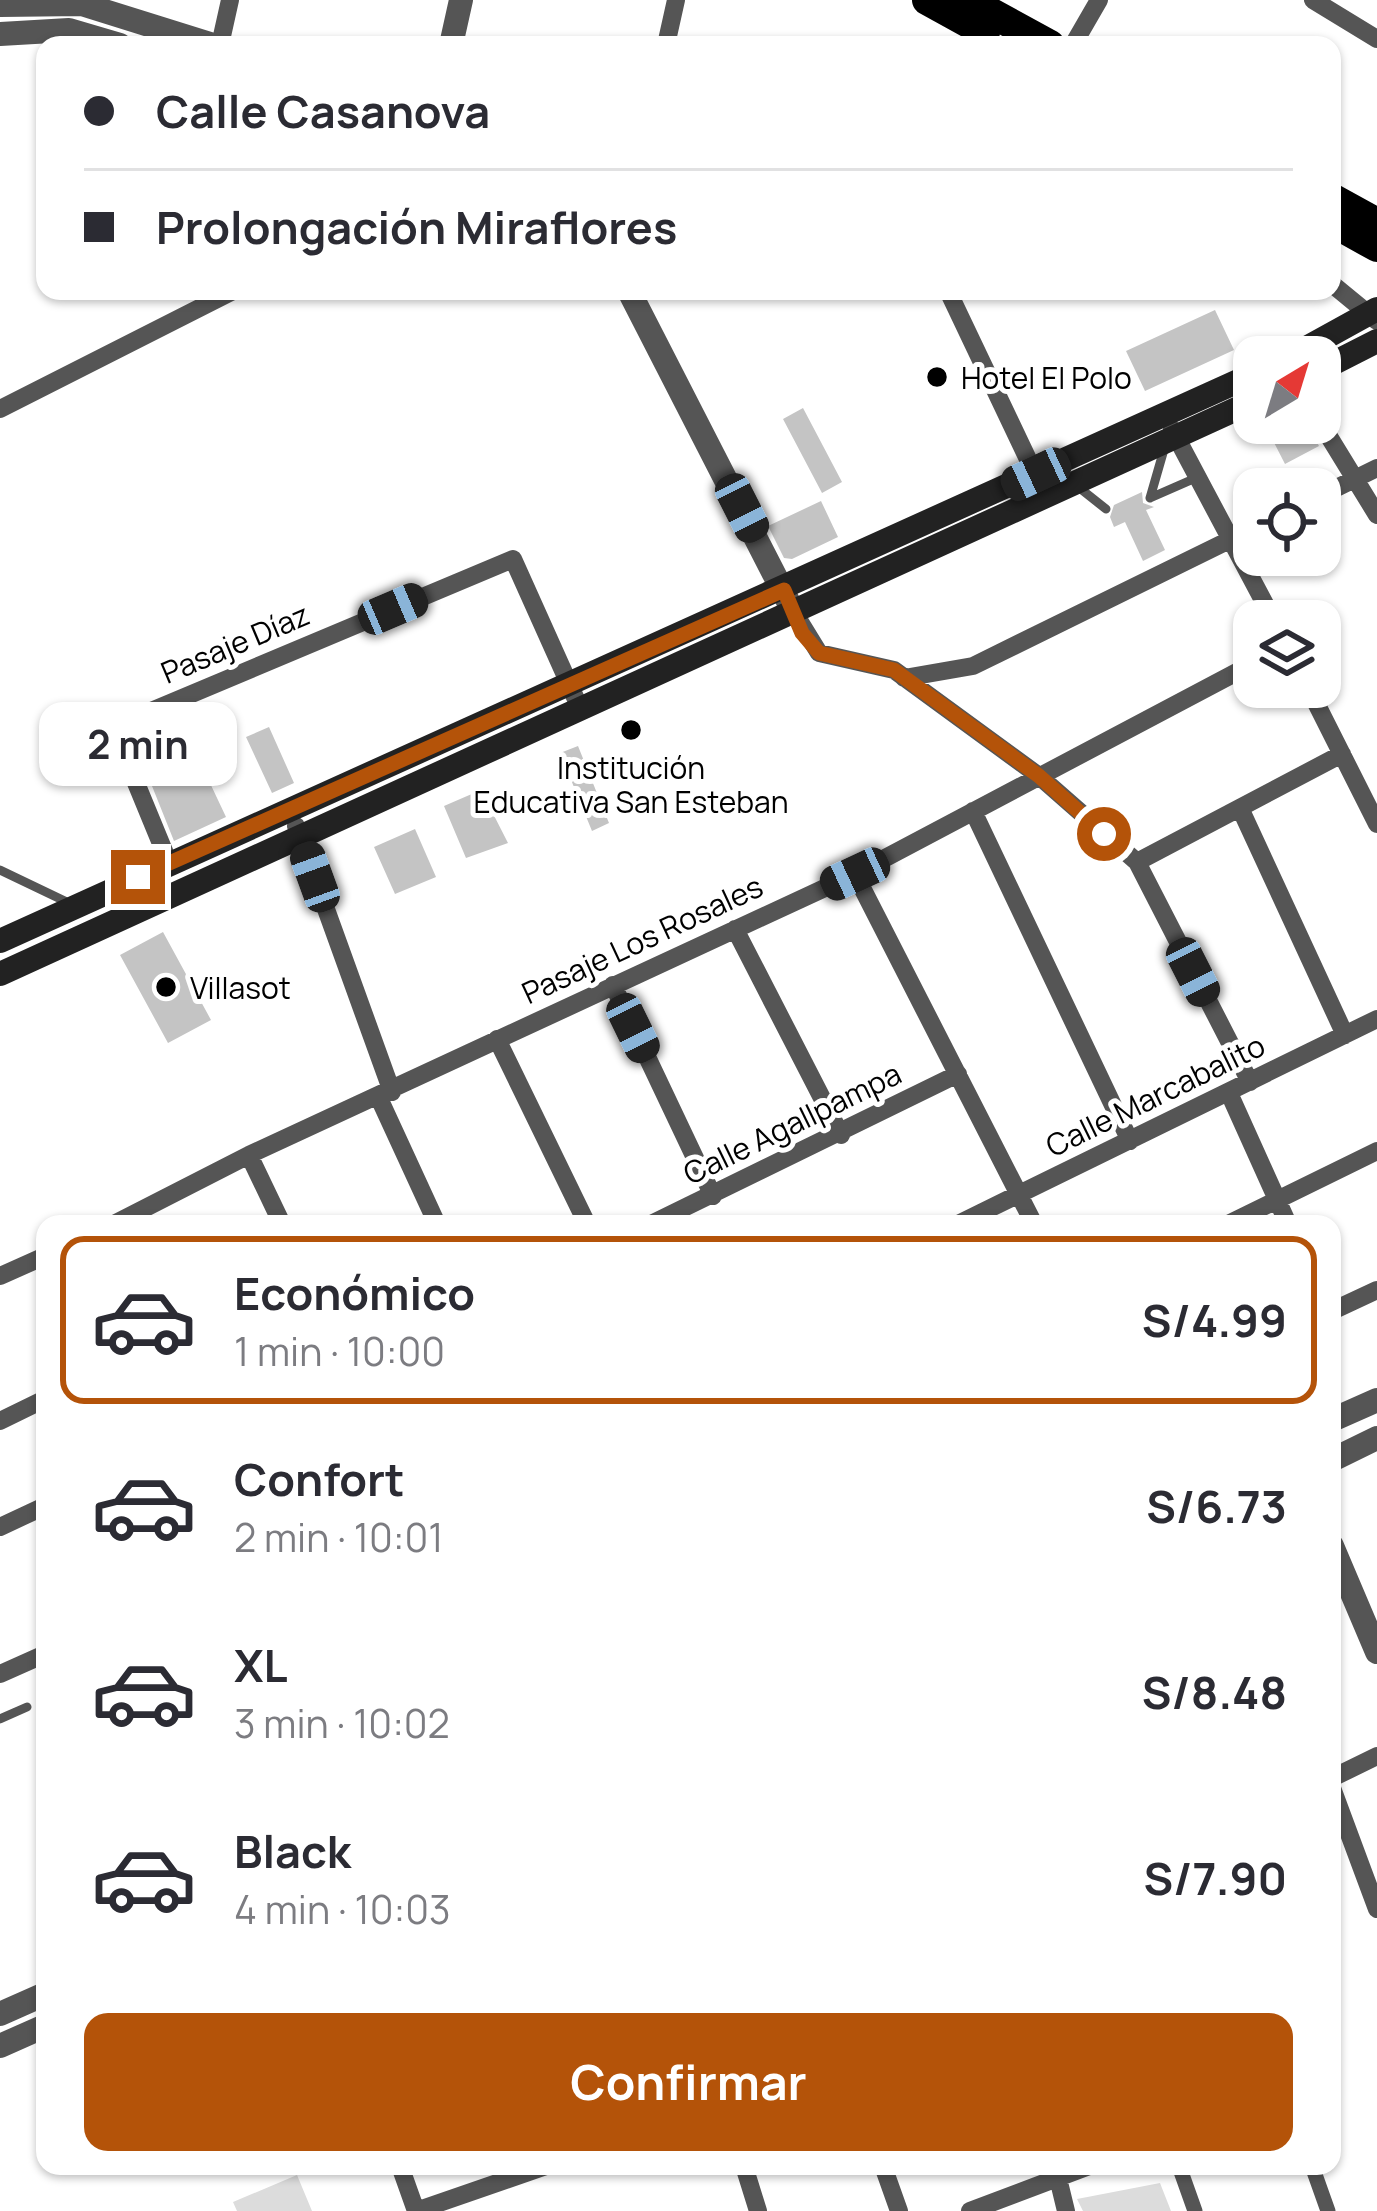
<!DOCTYPE html>
<html lang="es">
<head>
<meta charset="utf-8">
<style>
	body { margin:0; font-family:Manrope,sans-serif; background:#f2f2f3; color:#2b2b33; height:100vh; display:flex; flex-direction:column; font-size:45px; white-space:nowrap }
	* { box-sizing:border-box; margin:0 }
	p { font-size:39px; color:#7c7c81 }
	.icon { flex:none; width:66px; height:66px; fill:none; stroke:currentColor; stroke-width:2; stroke-linecap:round; stroke-linejoin:round }
	.map { position:relative; flex:1; overflow:hidden }
	.side { position:absolute; left:36px; top:1215px; width:1305px; height:960px; display:flex; flex-direction:column; background:#fff; border-radius:24px; box-shadow:0 3px 9px #0004 }
	.side>* { flex:none }
	.hud { position:absolute; left:36px; top:36px; width:1305px; height:264px; border-radius:24px; box-shadow:0 3px 9px #0004; display:grid; align-content:center; height:264px; padding:0 48px; background:#fff }
	.needle { width:78px; rotate:38deg }
	.controls { position:absolute; left:1233px; top:336px; display:grid; gap:24px }
	.controls a { display:grid; place-items:center; width:108px; height:108px; border-radius:24px; background:#fff; box-shadow:0 3px 9px #0004; font-size:60px }
	.end { position:absolute; width:54px; height:54px; margin:-27px; border:15px solid #b45309; background:#fff; box-shadow:0 0 0 6px #fff }
	.from { border-radius:50% }
	.bubble { position:absolute; height:84px; border-radius:24px; background:#fff; box-shadow:0 3px 9px #0004; font-size:39px; font-weight:700; line-height:84px; text-align:center }
	.car { position:absolute; width:36px; height:72px; margin:-36px -18px; border-radius:15px; box-shadow:0 0 9px 3px #0007; background:linear-gradient(#222 24%,#8ab4d8 0 40%,#222 0 76%,#8ab4d8 0 86%,#222 0) }
	.hud b { display:flex; align-items:center; gap:42px; height:114px; font-size:45px }
	.hud b+b { border-top:3px solid #e1e1e2 }
	.hud i { width:30px; height:30px; background:#2b2b33 }
	ul { padding:21px 0 0; list-style:none }
	li { display:flex; align-items:center; gap:36px; height:168px; margin:0 24px 18px; padding:0 24px; border:6px solid transparent; border-radius:24px }
	li div { flex:1 }
	li b { display:block; font-size:45px }
	li em { font-style:normal; font-weight:700 }
	li.current { border-color:#b45309 }
	li>.icon { width:108px; height:108px; stroke-width:1.5 }
	.button { display:flex; gap:24px; margin-top:auto; padding:24px 48px }
	.button a { flex:1; height:138px; border-radius:24px; background:#b45309; color:#fff; font-size:48px; font-weight:700; line-height:138px; text-align:center }
	.map>svg:first-child { display:block }
	.green { fill:#dcdcdc }
	.building { fill:#c4c4c4 }
	.lines { fill:none; stroke-linecap:round; stroke-linejoin:round }
	.service { stroke:#555; stroke-width:9 }
	.pedestrian { stroke:#555; stroke-width:15 }
	.minor { stroke:#555; stroke-width:18 }
	.tertiary { stroke:#555; stroke-width:24 }
	.secondary { stroke:#222; stroke-width:24 }
	.primary { stroke:#000; stroke-width:30 }
	.route { stroke:#b45309; stroke-width:15 }
	.poi-dot { fill:#000; stroke:#fff; stroke-width:4.5 }
	.labels { text-anchor:middle; dominant-baseline:central; stroke-width:10; stroke-linejoin:round; paint-order:stroke }
	.poi-label { font-size:30px; fill:#000; stroke:#fff; text-anchor:start }
	.street-label { font-size:30px; fill:#000; stroke:#fff }
</style>
</head>
<body>
<div class="map">
<svg width="1377" height="2211" viewBox="0 0 1377 2211">
	<rect width="100%" height="100%" fill="#fff"/>
	<path class="green" d="M297,2175L312,2211H237L233,2202Z
		M1160,2183L1171,2211H1083L1077,2199Z"/>
	<path class="building" d="M1215,310L1234,350L1145,391L1126,351Z
		M803,408L842,482L822,493L783,419Z
		M1264,423H1307L1319,446L1285,464Z
		M1142,492L1143,503L1154,507L1146,510L1165,550L1143,561L1125,522L1114,527L1110,517L1114,505Z
		M821,501L838,537L792,559L784,558L768,526Z
		M269,727L294,783L272,793L246,737Z
		M578,746L609,823L592,831L560,753Z
		M201,764L226,817L174,841L152,786Z
		M481,790L508,843L466,858L444,806Z
		M415,829L436,877L395,894L374,847Z
		M163,932L211,1020L168,1043L120,955Z"/>
	<g class="lines">
		<path class="service" d="M1077,486L1106,509
			M1150,498L1165,446
			M1150,498L1198,477
			M0,870L71,904
			M0,1719L27,1707"/>
		<path class="pedestrian" d="M1179,2166L1195,2211
			M1312,2166L1328,2211"/>
		<path class="minor" d="M1313,0L1377,39
			M220,45L230,0
			M666,45L676,0
			M1073,45L1099,0
			M1332,284L1377,321
			M948,291L1045,495
			M0,409L233,291
			M1320,422L1377,515
			M1172,429L1274,621
			M1320,496L1377,468
			M792,609L819,653L894,670L1039,776L1137,862L1250,1082
			M904,678L973,666L1254,528
			M1308,687L1377,824
			M1240,808L1345,1035
			M973,811L1130,1141
			M296,826L392,1092
			M1137,862L1342,754
			M169,863L113,727L513,559L579,706
			M855,874L1034,1224
			M735,929L841,1135
			M613,985L713,1196
			M497,1039L587,1224
			M1229,1093L1288,1224
			M379,1098L437,1224
			M249,1155L282,1224
			M114,1224L249,1155L855,874L1254,663
			M651,1224L958,1074
			M958,1224L1377,1019
			M1228,1224L1377,1151
			M0,1276L45,1256
			M1332,1311L1377,1290
			M0,1421L45,1399
			M0,1527L45,1506
			M0,1674L45,1654
			M1332,1778L1377,1756
			M1332,1788L1377,1909
			M400,2166L416,2211
			M744,2166L758,2211
			M883,2166L899,2211
			M1058,2178L1066,2211
			M416,2211L546,2166
			M970,2211L1089,2166"/>
		<path class="tertiary" d="M0,5L82,4L213,45
			M0,34L69,30L120,45
			M451,45L461,0
			M629,291L791,607
			M1332,1420L1377,1400
			M1332,1460L1377,1438
			M1332,1546L1377,1652
			M0,2014L45,1994
			M0,2046L45,2026"/>
		<path class="secondary" d="M1290,357L1377,309
			M1320,370L1377,341
			M0,941L1254,374
			M0,974L1254,401"/>
		<path class="primary" d="M927,0L985,32
			M968,0L1050,45
			M1332,198L1377,223
			M1332,222L1377,247"/>
	</g>
	<g class="lines">
		<path class="route" d="M138,877L784,590L802,633L819,653L894,670L1039,776L1104,834"/>
	</g>
	<g class="poi-dot">
		<circle cx="937" cy="377" r="12"/>
		<circle cx="631" cy="730" r="12"/>
		<circle cx="166" cy="987" r="12"/>
	</g>
	<g class="labels">
		<g class="poi-label">
			<text x="961" y="377">Hotel El Polo</text>
			<text x="631" y="767" text-anchor="middle">Institución<tspan x="631" dy="34">Educativa San Esteban</tspan></text>
			<text x="190" y="987">Villasot</text>
		</g>
		<g class="street-label">
			<text transform="translate(235 643) rotate(-23)">Pasaje Díaz</text>
			<text transform="translate(642 939) rotate(-25)">Pasaje Los Rosales</text>
			<text transform="translate(1155 1095) rotate(-26)">Calle Marcabalito</text>
			<text transform="translate(792 1123) rotate(-26)">Calle Agallpampa</text>
		</g>
	</g>
</svg>
<div class="controls">
<a><svg class="needle" viewBox="-14 -14 28 28"><path d="M0-13l5 13h-10z" fill="#e53935"/><path d="M0 13l5-13h-10z" fill="#7c7c81"/></svg></a>
<a><svg class="icon" aria-label="locate" viewBox="0 0 24 24"><circle cx="12" cy="12" r="6"/><path d="M12 2v4M12 18v4M2 12h4M18 12h4"/></svg></a>
<a><svg class="icon" aria-label="layers" viewBox="0 0 24 24"><path d="M12 4l9 5-9 5-9-5zM3 14l9 5 9-5"/></svg></a>
</div>
<i class="end from" style="left:1104px;top:834px"></i>
<i class="end" style="left:138px;top:877px"></i>
<div class="bubble" style="left:39px;top:702px;width:198px">2 min</div>
<i class="car" style="left:1036px;top:474px;rotate:245deg"></i>
<i class="car" style="left:742px;top:508px;rotate:153deg"></i>
<i class="car" style="left:393px;top:609px;rotate:67deg"></i>
<i class="car" style="left:855px;top:874px;rotate:245deg"></i>
<i class="car" style="left:315px;top:877px;rotate:340deg"></i>
<i class="car" style="left:1193px;top:972px;rotate:153deg"></i>
<i class="car" style="left:633px;top:1028px;rotate:154deg"></i>
<div class="hud">
<b><i class="from"></i>Calle Casanova</b>
<b><i></i>Prolongación Miraflores</b>
</div>
<section class="side">
<ul>
<li class="current"><svg class="icon" aria-label="car" viewBox="0 0 24 24"><path d="M5 17H2v-5l4-1 3-4h7l3 4 3 1v5h-3M9 17h6M6 11h13"/><circle cx="7" cy="17" r="2"/><circle cx="17" cy="17" r="2"/></svg><div><b>Económico</b><p>1 min · 10:00</p></div><em>S/4.99</em></li>
<li><svg class="icon" aria-label="car" viewBox="0 0 24 24"><path d="M5 17H2v-5l4-1 3-4h7l3 4 3 1v5h-3M9 17h6M6 11h13"/><circle cx="7" cy="17" r="2"/><circle cx="17" cy="17" r="2"/></svg><div><b>Confort</b><p>2 min · 10:01</p></div><em>S/6.73</em></li>
<li><svg class="icon" aria-label="car" viewBox="0 0 24 24"><path d="M5 17H2v-5l4-1 3-4h7l3 4 3 1v5h-3M9 17h6M6 11h13"/><circle cx="7" cy="17" r="2"/><circle cx="17" cy="17" r="2"/></svg><div><b>XL</b><p>3 min · 10:02</p></div><em>S/8.48</em></li>
<li><svg class="icon" aria-label="car" viewBox="0 0 24 24"><path d="M5 17H2v-5l4-1 3-4h7l3 4 3 1v5h-3M9 17h6M6 11h13"/><circle cx="7" cy="17" r="2"/><circle cx="17" cy="17" r="2"/></svg><div><b>Black</b><p>4 min · 10:03</p></div><em>S/7.90</em></li>
</ul>
<div class="button"><a>Confirmar</a></div>
</section>
</div>
</body>
</html>
